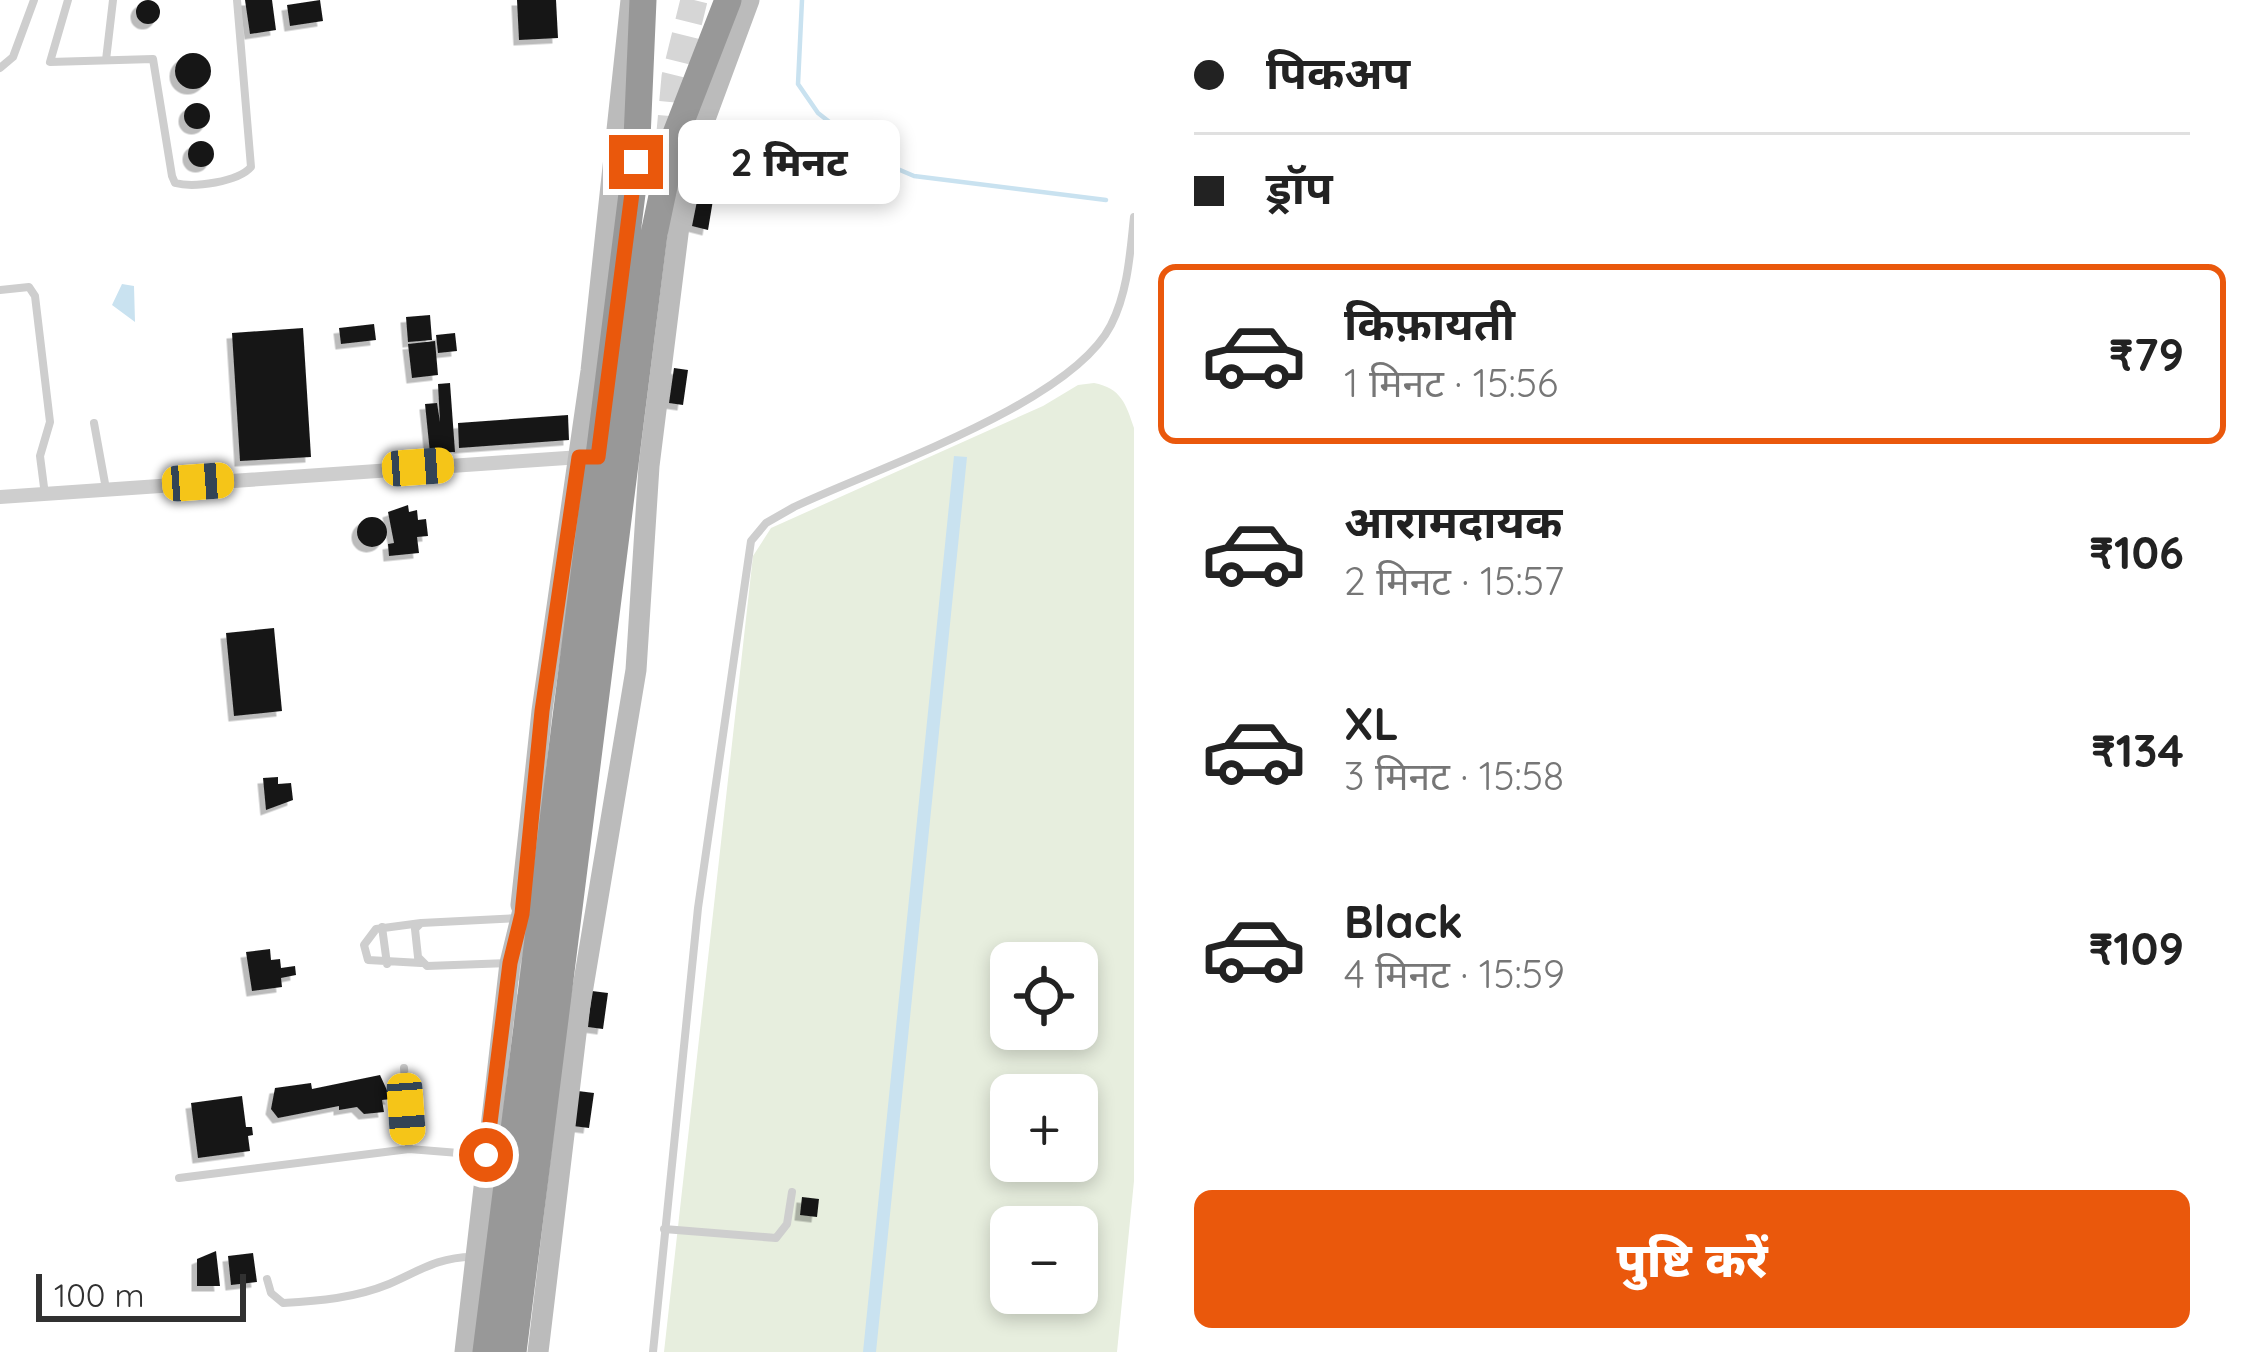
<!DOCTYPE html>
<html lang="hi">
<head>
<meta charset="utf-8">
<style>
	body { margin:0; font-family:Quicksand,"Noto Sans Devanagari",sans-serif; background:#f6f6f6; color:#222; height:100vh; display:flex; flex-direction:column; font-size:45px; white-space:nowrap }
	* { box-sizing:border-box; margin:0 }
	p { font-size:39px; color:#767676 }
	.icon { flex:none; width:66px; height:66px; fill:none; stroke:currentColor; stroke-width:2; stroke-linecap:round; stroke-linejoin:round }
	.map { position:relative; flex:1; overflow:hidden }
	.drawer { display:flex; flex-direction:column; background:#fff; width:1116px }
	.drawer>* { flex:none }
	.banner { display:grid; align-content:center; height:264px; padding:0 60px; background:#fff }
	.fabs { position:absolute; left:990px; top:942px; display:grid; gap:24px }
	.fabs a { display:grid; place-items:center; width:108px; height:108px; border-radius:18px; background:#fff; box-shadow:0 6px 18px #0003; font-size:60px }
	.scale { position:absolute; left:36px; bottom:30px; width:210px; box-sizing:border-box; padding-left:12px; border:6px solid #313131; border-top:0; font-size:33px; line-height:42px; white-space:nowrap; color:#313131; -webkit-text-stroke:9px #fff; paint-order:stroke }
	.end { position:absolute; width:54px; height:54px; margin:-27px; border:15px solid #ea580c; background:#fff; box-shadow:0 0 0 6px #fff }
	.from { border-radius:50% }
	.bubble { position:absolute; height:84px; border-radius:18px; background:#fff; box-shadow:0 6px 18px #0003; font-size:39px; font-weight:800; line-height:84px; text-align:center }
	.car { position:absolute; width:36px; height:72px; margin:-36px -18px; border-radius:15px; box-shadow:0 0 9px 3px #0007; background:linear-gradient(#f5c518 24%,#345 0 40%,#f5c518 0 76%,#345 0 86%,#f5c518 0) }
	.banner b { display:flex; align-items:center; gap:42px; height:114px; font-size:45px }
	.banner b+b { border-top:3px solid #e0e0e0 }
	.banner i { width:30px; height:30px; background:#222 }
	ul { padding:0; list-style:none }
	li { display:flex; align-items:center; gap:36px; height:180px; margin:0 24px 18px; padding:0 36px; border:6px solid transparent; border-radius:18px }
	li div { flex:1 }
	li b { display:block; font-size:45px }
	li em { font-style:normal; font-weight:800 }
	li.selected { border-color:#ea580c }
	li>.icon { width:108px; height:108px; stroke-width:1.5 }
	.action { display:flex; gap:24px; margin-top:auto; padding:24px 60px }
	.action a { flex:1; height:138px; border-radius:18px; background:#ea580c; color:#fff; font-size:48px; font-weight:800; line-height:138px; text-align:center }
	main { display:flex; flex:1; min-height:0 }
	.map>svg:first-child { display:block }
	.green { fill:#e7eede; fill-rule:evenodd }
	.water { fill:#c9e2f0 }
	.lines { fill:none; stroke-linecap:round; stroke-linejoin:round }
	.stream { stroke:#c9e2f0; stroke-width:4.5 }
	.building { fill:#181818; filter:url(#shadow) }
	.highway-tunnel { stroke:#d6d6d6; stroke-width:27; stroke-dasharray:27 14; stroke-linecap:butt }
	.lane { stroke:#cecece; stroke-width:8 }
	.street { stroke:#cecece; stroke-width:14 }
	.secondary { stroke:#bbb; stroke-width:21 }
	.highway { stroke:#989898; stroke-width:27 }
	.route { stroke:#ea580c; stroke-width:15 }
</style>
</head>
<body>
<main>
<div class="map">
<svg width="1134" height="1352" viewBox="0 0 1134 1352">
	<defs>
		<filter id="shadow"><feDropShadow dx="-5.5" dy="5.5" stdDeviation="0" flood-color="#0004"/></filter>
	</defs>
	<rect width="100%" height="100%" fill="#fff"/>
	<path class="green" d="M1094,383C1121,388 1126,404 1134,428V1181L1117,1352H664L753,556L771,528L1043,406L1078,385ZM1011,963H1077V1029H1011ZM1011,1095H1077V1161H1011ZM1011,1227H1077V1293H1011Z"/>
	<path class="water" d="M122,284L134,286L135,322L112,305Z
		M954,456L967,457L876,1352H863Z"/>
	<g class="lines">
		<path class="stream" d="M802,0L798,84L818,113L879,161L914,176L1106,200"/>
	</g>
	<path class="building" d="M136 12a12 12 0 1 1 24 0a12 12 0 1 1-24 0Z
		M245,0H272L276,30L250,34Z
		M320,0L323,21L290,26L287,5Z
		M517,0H556L558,38L519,40Z
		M175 71a18 18 0 1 1 36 0a18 18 0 1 1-36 0Z
		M184 116a13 13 0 1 1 26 0a13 13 0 1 1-26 0Z
		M188 154a13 13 0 1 1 26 0a13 13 0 1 1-26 0Z
		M707,164L718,167L715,179L704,176Z
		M699,191L714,194L708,230L692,226Z
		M430,315L432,340L408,342L406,317Z
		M374,324L376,340L341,344L339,328Z
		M303,328L311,457L240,461L232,333Z
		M455,333L457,351L438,353L436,335Z
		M435,341L438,375L412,378L408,344Z
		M674,368L688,370L683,405L669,403Z
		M450,383L455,452L430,453L425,404L437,403L440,422L438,384Z
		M568,415L569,440L459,448L458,423Z
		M408,505L409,512L417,510L418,520L426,519L428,536L417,537L419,553L389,556L388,544L394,543L388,512Z
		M357 532a15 15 0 1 1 30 0a15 15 0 1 1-30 0Z
		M274,628L282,711L234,716L226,633Z
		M278,777V784L291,783L293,800L266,810L263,778Z
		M270,949L271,960L280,959L281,968L295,966L296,975L281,978L282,987L252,991L246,952Z
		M592,991L608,993L603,1029L588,1027Z
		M380,1075L391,1099L382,1100L384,1112L364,1114L357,1107L339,1110V1106L278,1118L271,1109L275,1088L311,1083L312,1089Z
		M578,1091L594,1093L589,1128L573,1126Z
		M242,1096L246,1127H252L253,1135L248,1136L250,1151L198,1158L191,1103Z
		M802,1197L819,1199L817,1217L800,1215Z
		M216,1251L220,1286H197V1259Z
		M253,1253L257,1282L231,1285L228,1256Z"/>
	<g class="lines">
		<path class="highway-tunnel" d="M669,143L675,77L694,0
			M513,1021L525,928"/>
		<path class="lane" d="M68,0L50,62L153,59L172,176L175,183C194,188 238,182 251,167L237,0
			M106,60L113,0
			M0,68L13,57L34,0
			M0,290L29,287L35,296L50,422L40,456L45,495
			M94,423L106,489
			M421,923L376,929L364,945L368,960L421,963
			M382,927L387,964
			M509,963L427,966L418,957L415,929L421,923L520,918
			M404,1068L409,1149
			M179,1178L409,1149L484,1155
			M664,1229L776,1238L787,1224L792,1192
			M267,1279L271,1293L283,1303C319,1301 355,1298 389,1284C419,1271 438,1257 472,1257
			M653,1352L698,908L751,541L766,523L794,507C876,468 1071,404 1111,325C1128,291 1130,254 1134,217"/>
		<path class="street" d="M0,497L581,457"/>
		<path class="secondary" d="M540,918L525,916L521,905L542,711L591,371L631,0
			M465,1352L510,963L522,914
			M538,1352L578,1017L636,670L649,466L680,218L695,146L749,0"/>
		<path class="highway" d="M486,1352L636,162L643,0
			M513,1352L654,234L674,139L728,0"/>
	</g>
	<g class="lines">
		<path class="route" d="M486,1155L510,963L522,914L542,711L579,457H598L636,162"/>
	</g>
</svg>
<div class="fabs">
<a><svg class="icon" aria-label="locate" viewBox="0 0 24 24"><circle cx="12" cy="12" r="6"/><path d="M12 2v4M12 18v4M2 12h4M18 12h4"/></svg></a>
<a>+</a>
<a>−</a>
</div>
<div class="scale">100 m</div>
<i class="end from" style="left:486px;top:1155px"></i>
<i class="end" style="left:636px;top:162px"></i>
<div class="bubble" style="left:678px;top:120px;width:222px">2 मिनट</div>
<i class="car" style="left:418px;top:467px;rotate:86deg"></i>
<i class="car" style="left:198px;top:482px;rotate:86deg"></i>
<i class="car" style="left:406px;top:1109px;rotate:176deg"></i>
</div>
<section class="drawer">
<div class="banner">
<b><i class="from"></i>पिकअप</b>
<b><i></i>ड्रॉप</b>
</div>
<ul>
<li class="selected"><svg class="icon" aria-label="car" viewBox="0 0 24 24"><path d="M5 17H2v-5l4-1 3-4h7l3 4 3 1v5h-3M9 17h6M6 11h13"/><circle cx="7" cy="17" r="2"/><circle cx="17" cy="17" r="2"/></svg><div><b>किफ़ायती</b><p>1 मिनट · 15:56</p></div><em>₹79</em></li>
<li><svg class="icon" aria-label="car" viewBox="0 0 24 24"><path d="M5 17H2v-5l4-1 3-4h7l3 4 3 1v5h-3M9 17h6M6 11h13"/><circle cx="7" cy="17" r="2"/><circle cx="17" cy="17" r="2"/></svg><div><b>आरामदायक</b><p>2 मिनट · 15:57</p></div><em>₹106</em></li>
<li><svg class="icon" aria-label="car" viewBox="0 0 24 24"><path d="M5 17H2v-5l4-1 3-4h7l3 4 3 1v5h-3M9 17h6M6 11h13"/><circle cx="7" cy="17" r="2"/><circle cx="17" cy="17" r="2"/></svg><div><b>XL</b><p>3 मिनट · 15:58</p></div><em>₹134</em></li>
<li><svg class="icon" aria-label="car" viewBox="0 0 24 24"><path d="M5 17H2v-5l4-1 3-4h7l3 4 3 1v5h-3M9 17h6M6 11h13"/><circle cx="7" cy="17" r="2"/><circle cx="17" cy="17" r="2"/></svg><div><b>Black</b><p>4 मिनट · 15:59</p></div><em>₹109</em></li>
</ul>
<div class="action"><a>पुष्टि करें</a></div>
</section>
</main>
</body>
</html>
